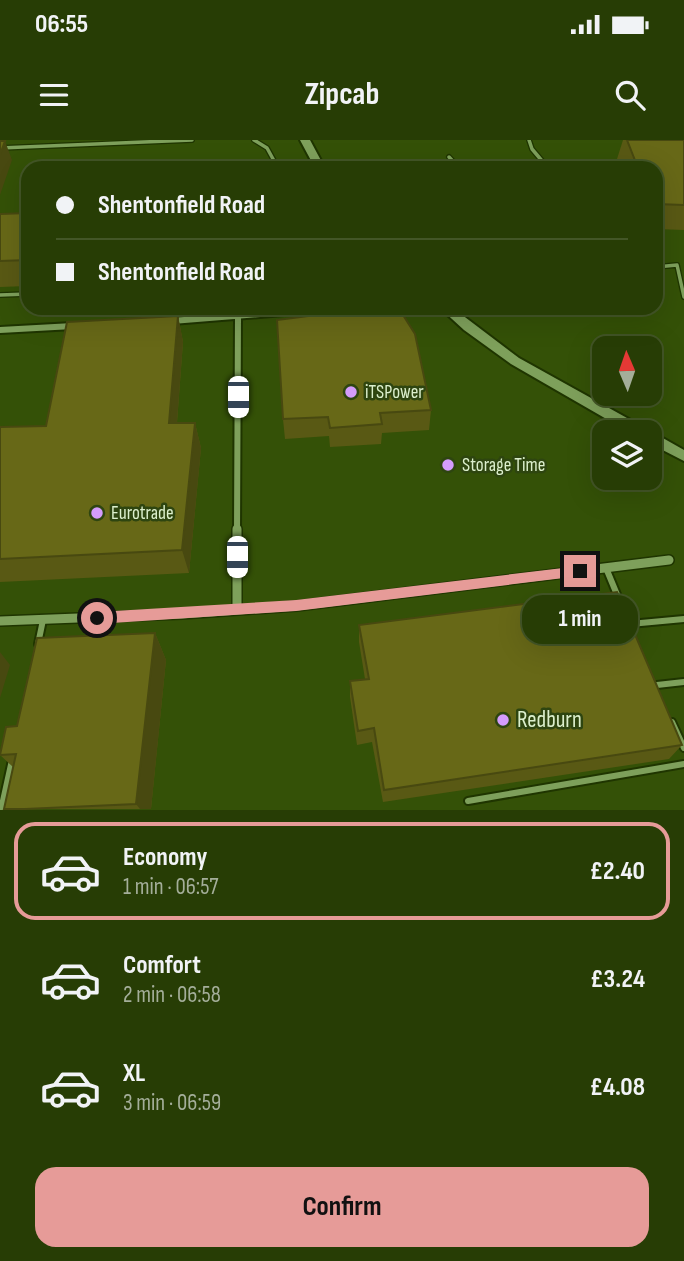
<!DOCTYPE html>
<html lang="en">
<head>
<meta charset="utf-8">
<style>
	body { margin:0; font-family:"Sofia Sans Condensed",sans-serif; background:#334813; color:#f1f3f6; height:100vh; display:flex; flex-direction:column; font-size:26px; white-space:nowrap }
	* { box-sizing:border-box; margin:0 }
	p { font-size:23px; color:#a4ae9a }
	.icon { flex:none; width:38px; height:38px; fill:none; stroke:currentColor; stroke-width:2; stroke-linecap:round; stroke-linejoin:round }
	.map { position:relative; height:670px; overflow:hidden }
	.sheet { display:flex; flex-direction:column; background:#273d05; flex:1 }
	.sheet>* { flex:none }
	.top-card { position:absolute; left:21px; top:21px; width:642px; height:154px; border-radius:21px; box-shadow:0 7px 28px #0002,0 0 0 2px #435627; display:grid; align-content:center; height:154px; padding:0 35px; background:#273d05 }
	.needle { width:46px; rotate:358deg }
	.tools { position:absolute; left:592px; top:196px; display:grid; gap:14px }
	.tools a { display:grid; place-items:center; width:70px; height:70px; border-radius:14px; background:#273d05; box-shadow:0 7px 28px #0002,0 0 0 2px #435627; font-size:35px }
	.end { position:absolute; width:32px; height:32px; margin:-16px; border:9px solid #e69b98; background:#111; box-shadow:0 0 0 4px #111 }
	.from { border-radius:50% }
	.bubble { position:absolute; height:49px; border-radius:21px; background:#273d05; box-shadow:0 7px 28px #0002,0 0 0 2px #435627; font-size:23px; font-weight:700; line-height:49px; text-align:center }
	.car { position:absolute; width:21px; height:42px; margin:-21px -10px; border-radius:9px; box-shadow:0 0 5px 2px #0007; background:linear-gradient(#fff 24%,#345 0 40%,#fff 0 76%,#345 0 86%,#fff 0) }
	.top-card b { display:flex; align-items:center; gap:24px; height:66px; font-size:26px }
	.top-card b+b { border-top:2px solid #435627 }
	.top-card i { width:18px; height:18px; background:#f1f3f6 }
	ul { padding:12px 0 0; list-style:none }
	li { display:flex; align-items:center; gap:21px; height:98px; margin:0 14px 10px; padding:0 21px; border:4px solid transparent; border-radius:21px }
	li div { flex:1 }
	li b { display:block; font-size:26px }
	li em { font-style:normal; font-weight:700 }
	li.selected { border-color:#e69b98 }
	li>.icon { width:63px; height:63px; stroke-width:1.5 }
	.cta { display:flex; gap:14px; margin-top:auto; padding:14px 35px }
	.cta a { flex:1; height:80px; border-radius:21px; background:#e69b98; color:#111; font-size:28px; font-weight:700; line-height:80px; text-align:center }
	.status { display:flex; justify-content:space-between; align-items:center; height:49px; padding:0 35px; background:#273d05; direction:ltr }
	.status svg { height:19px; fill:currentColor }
	header { display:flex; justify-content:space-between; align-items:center; height:91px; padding:0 35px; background:#273d05; font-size:32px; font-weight:700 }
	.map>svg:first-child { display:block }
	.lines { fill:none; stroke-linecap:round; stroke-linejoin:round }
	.lane-far1-casing { stroke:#1f3500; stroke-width:6 }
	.lane-casing { stroke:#1f3500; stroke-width:10 }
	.street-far2-casing { stroke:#1f3500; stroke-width:8 }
	.street-far1-casing { stroke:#1f3500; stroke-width:10 }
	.street-casing { stroke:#1f3500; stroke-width:12 }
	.secondary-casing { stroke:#1f3500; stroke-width:4 }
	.lane-far1 { stroke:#7ea05b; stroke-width:3.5 }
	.lane { stroke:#7ea05b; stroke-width:6 }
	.street-far2 { stroke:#7ea05b; stroke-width:5 }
	.street-far1 { stroke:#7ea05b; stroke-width:6 }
	.street { stroke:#7ea05b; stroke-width:9 }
	.secondary { fill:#7ea05b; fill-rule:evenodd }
	.wall { fill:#595914 }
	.shaded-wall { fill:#484910 }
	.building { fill:#676817; stroke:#484910; stroke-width:2 }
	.route { fill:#e69b98 }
	.poi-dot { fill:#d49cfc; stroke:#2e4510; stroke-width:2.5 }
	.labels { text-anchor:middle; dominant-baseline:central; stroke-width:5; stroke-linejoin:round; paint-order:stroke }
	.poi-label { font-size:19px; fill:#dcefcc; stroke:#2e4510; text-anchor:start }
	.near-poi-label { font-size:23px; fill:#dcefcc; stroke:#2e4510; text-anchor:start }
</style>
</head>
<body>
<div class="status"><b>06:55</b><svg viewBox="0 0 49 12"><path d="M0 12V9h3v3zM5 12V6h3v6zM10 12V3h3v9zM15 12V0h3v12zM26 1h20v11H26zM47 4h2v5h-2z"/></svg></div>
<header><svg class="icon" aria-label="menu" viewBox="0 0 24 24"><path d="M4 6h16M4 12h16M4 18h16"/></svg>Zipcab<svg class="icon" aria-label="search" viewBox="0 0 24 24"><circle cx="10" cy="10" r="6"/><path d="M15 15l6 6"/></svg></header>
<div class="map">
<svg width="684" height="670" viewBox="0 0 684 670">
	<rect width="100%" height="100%" fill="#345107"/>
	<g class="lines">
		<g class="lane-far1-casing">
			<path id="lane-far1" d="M254,0L267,8L278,28
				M529,0L532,9L548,28
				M0,8L192,0
				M449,17L459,28
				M656,127L677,125L684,157
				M0,155L28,154"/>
		</g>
		<g class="lane-casing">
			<path id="lane" d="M606,428L618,457
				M630,484L684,479
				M38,504L43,480
				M657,545L684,542
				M672,582L684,608
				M468,661L684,624
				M1,670L12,620"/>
		</g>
		<g class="street-far2-casing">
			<path id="street-far2" d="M295,172L326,168"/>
		</g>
		<g class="street-far1-casing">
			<path id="street-far1" d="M172,181L308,170
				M0,190L73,186
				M237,391L238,177"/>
		</g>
		<g class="street-casing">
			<path id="street" d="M237,470V389
				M0,481L182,474L297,466L669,420"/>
		</g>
		<g class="secondary-casing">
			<path id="secondary" d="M300,0H310L325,28H315Z
				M440,168H453L519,218L645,288L647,292H629L511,224L464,190Z
				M648,292L654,293L684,310V321L649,303Z"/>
		</g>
		<use href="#lane-far1" class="lane-far1"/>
		<use href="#lane" class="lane"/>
		<use href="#street-far2" class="street-far2"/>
		<use href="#street-far1" class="street-far1"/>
		<use href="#street" class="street"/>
		<use href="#secondary" class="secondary"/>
	</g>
	<path class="wall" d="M623,0H684V90L656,89V28H621L617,19Z
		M28,73V146L0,147V74Z
		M178,176L183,202L177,283H195L201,308L189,433L0,442V287L46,286Z
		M431,270L429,290L382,293L381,304L330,307L329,296L285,299L283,279Z
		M359,485L682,605L669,619L383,662L372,602L357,605L350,557V541L365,539L359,502Z
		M155,493L166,520L151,669H4L13,627L0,615L17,586Z"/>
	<path class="shaded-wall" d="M5,1L12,20L0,55V15Z
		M178,176L183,202L175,308L169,283Z
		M195,283L201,308L189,433L182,410Z
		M155,493L166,520L151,669H140L136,664Z
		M0,512L10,525L0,558Z"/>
	<path class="building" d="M627,0H684V65L656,64V28H638Z
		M0,1H5L0,15Z
		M28,73V120L0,121V74Z
		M371,168L403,175L415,194L431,270L380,273L382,284L330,288L328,277L283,279L277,180Z
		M178,176L169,283H195L182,410L0,419V287L46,286L67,182Z
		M617,452L682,605L384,650L374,588L358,591L350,541L369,539L359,485Z
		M155,493L136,664L25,669H4L16,614L0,615L6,587L17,586L37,498Z"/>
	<path class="route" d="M580,426L587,431L580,436L296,471L97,484L90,478L97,472L296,460Z"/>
	<g class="poi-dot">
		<circle cx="351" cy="252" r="7"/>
		<circle cx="448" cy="325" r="7"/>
		<circle cx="97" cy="373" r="7"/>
		<circle cx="503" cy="580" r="7"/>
	</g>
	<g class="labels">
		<g class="poi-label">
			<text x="365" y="252">iTSPower</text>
			<text x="462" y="325">Storage Time</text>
			<text x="111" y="373">Eurotrade</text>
		</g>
		<g class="near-poi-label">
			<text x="517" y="580">Redburn</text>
		</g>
	</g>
</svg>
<div class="tools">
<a><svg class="needle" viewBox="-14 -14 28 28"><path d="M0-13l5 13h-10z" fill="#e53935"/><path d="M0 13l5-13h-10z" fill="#a4ae9a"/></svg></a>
<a><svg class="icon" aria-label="layers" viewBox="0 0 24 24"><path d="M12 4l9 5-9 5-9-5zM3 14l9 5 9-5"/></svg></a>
</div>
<i class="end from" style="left:97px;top:478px"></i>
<i class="end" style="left:580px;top:431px"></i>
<div class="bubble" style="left:522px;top:455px;width:116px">1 min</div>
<i class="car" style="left:238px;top:257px;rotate:180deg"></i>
<i class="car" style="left:237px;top:417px;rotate:180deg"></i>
<div class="top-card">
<b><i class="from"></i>Shentonfield Road</b>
<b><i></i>Shentonfield Road</b>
</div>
</div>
<section class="sheet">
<ul>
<li class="selected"><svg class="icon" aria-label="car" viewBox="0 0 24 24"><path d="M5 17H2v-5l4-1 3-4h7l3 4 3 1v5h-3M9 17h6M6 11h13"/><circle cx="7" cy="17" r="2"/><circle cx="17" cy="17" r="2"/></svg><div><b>Economy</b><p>1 min · 06:57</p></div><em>£2.40</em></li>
<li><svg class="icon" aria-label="car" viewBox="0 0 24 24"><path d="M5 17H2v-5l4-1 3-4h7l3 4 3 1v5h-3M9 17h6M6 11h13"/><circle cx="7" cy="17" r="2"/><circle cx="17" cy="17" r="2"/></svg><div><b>Comfort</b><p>2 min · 06:58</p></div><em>£3.24</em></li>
<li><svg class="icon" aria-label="car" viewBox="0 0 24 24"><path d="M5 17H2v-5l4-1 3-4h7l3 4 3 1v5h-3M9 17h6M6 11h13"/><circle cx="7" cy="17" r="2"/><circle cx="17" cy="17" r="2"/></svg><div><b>XL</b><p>3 min · 06:59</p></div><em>£4.08</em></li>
</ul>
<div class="cta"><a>Confirm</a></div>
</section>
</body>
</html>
